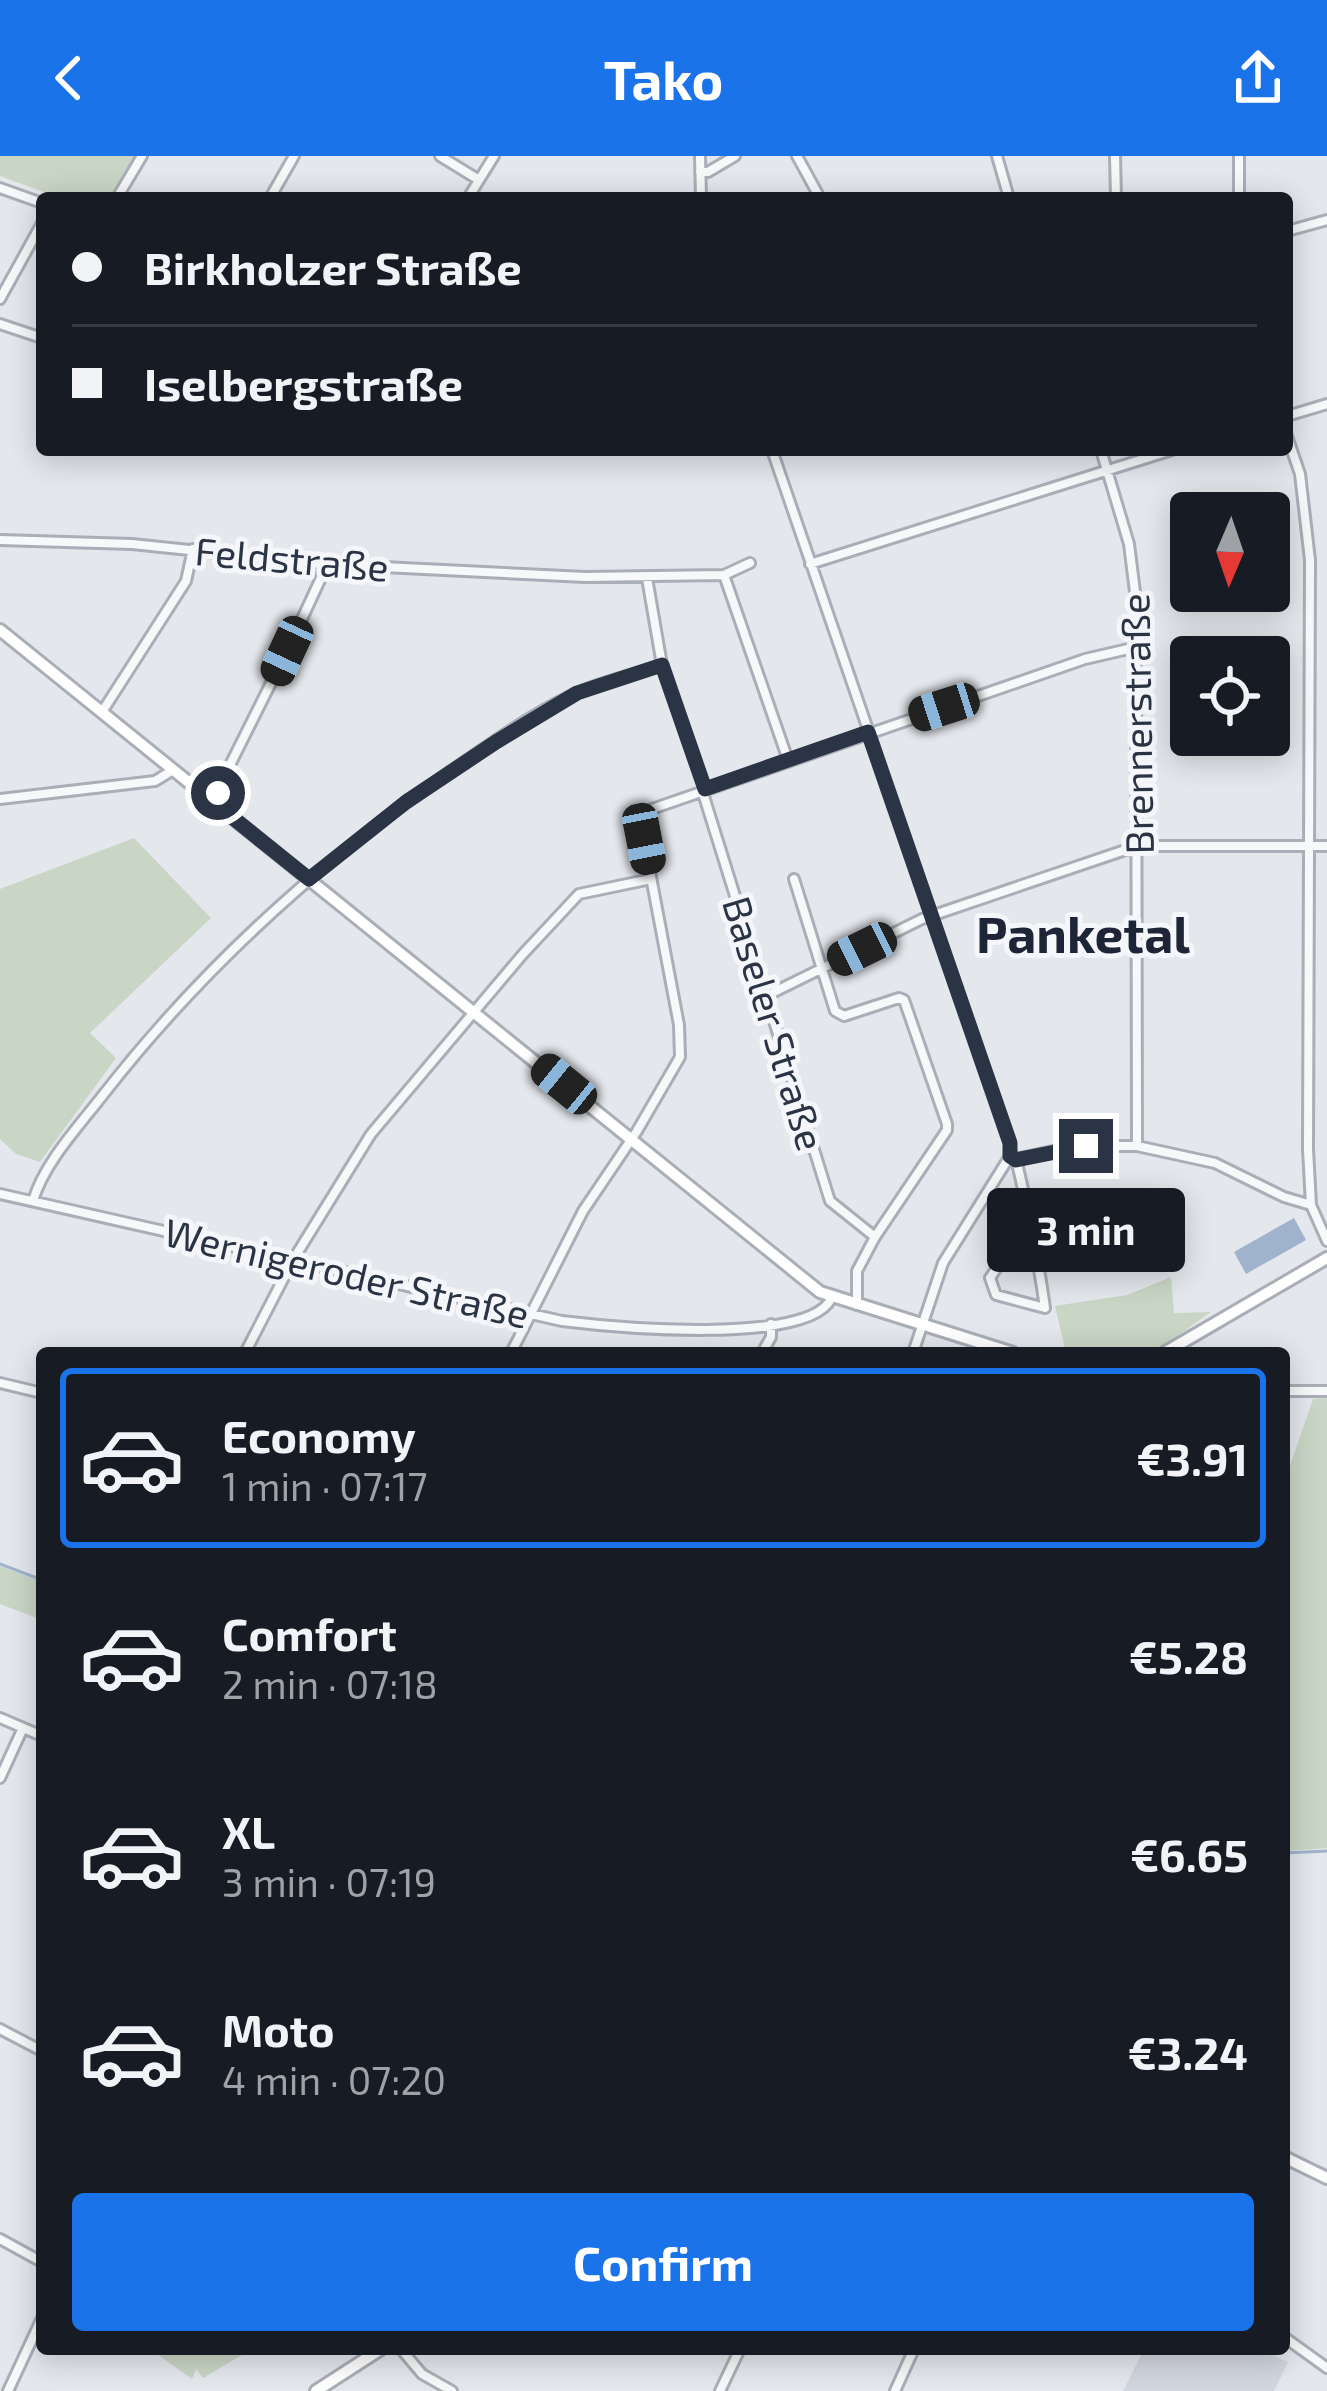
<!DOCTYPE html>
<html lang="en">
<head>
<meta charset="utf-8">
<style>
	body { margin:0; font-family:"Exo 2",sans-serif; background:#242831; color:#f1f3f6; height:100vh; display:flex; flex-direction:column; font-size:45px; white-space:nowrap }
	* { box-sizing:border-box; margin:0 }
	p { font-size:39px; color:#9ea1a6 }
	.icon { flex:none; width:66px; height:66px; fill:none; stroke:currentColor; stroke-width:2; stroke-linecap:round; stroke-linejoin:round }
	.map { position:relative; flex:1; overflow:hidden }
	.side { position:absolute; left:36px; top:1191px; width:1254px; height:1008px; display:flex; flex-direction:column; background:#171b24; border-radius:12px; box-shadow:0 6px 30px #0003 }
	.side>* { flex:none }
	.hud { position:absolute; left:36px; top:36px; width:1257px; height:264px; border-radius:12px; box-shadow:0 6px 30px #0003; display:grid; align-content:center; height:264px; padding:0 36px; background:#171b24 }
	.needle { width:78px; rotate:182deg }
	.tools { position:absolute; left:1170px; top:336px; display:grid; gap:24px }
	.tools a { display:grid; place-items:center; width:120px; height:120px; border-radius:12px; background:#171b24; box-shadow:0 6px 30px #0003; font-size:60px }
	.end { position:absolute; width:54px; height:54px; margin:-27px; border:15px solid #2b3445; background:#fff; box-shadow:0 0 0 6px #fff }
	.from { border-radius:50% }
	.bubble { position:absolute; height:84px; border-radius:12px; background:#171b24; box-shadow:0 6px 30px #0003; font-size:39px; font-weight:700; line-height:84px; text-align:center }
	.car { position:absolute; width:36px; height:72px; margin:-36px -18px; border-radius:15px; box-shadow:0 0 9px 3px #0007; background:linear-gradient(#222 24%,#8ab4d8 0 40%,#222 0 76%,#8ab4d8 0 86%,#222 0) }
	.hud b { display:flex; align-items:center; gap:42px; height:114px; font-size:45px }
	.hud b+b { border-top:3px solid #363941 }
	.hud i { width:30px; height:30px; background:#f1f3f6 }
	ul { padding:21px 0 0; list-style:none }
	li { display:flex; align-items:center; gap:36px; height:180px; margin:0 24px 18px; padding:0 12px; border:6px solid transparent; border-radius:12px }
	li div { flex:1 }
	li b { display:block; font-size:45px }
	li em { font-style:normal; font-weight:700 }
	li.current { border-color:#1a73e8 }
	li>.icon { width:108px; height:108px; stroke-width:1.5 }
	.button { display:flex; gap:24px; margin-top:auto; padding:24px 36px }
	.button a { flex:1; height:138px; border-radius:12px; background:#1a73e8; color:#fff; font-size:48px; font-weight:700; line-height:138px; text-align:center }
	header { display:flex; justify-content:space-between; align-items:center; height:156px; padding:0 36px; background:#1a73e8; color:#fff; font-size:54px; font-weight:700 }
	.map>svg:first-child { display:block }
	.built { fill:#d2d6de }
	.green { fill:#c9d6c5 }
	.water { fill:#9fb4cc }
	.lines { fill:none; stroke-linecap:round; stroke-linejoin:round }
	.stream { stroke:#9fb4cc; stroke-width:3 }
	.street-casing { stroke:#a9aeb7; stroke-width:14 }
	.secondary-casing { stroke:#a9aeb7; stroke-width:16 }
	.street { stroke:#f7f8fa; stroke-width:8 }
	.secondary { stroke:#fff; stroke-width:10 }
	.route { stroke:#2b3445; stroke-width:15 }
	.labels { text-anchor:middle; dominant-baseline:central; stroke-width:10; stroke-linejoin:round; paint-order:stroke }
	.street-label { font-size:39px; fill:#2b3445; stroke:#f4f6f9 }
	.district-label { font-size:51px; font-weight:bold; fill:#1d2536; stroke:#f4f6f9 }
</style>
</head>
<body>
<header><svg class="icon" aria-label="back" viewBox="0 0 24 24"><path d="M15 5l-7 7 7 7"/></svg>Tako<svg class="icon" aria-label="share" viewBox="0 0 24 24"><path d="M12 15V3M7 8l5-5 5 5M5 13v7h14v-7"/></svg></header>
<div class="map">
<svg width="1327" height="2235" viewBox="0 0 1327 2235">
	<rect width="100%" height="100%" fill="#e4e7ec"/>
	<path class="built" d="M1144,2193H1259L1288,2206L1274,2235H1123Z"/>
	<path class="green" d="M0,0H138L113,42H60L0,20Z
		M134,682L211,762L90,877L116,902L40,1006L16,998L0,983V733Z
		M1171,1121L1174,1157L1211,1156L1153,1197H1066L1055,1150L1127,1139Z
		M1327,1242V1692L1284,1695V1327L1313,1243Z
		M0,1410L42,1426V1464L0,1448Z
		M150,2193H239L242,2199L203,2222L196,2213L192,2223Z"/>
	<path class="water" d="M1294,1062L1306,1084L1246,1118L1234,1096Z"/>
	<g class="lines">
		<path class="stream" d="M0,1408L42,1424
			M1284,1697L1327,1695"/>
		<g class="street-casing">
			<path id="street" d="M440,0L479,24
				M700,0L701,42
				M797,0L820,42
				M997,0L1009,42
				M1115,0L1116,42
				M1239,0V42
				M700,16H708L735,0
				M0,32L42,47
				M117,42L142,0
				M270,42L294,0
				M468,42L494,0
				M1287,75L1327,64
				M0,143L42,67
				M0,168L42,182
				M1287,260L1327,248
				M1287,280L1300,318L1310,404L1308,993L1311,1049
				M772,294L1010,987V1000L1016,1003C1028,1053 1038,1101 1045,1152L996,1139L990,1122L1030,1062
				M1101,294L1129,388L1136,444L1137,990
				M0,384L132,388L322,408L585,421L724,419L750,407
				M810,408L1172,294
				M724,419L788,604
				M647,422L662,509L705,633
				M102,556L186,425L193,393
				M702,634L830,1045L875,1081
				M0,643L155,625L173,614
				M212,645L287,495L321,422L322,408
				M794,723L835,855L844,860L899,842L904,844L947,968V974L875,1081L857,1115V1149
				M766,840L922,763L1137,690H1327
				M1016,1003L1076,990H1137L1215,1007L1284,1041L1311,1049L1327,1085
				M0,1038L562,1165C611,1171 807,1190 831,1143
				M33,1045C44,1007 79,970 103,939C202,812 319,706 451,615C492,587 538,553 584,534C609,524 636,518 662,509
				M245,1197L293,1104L371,978L523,798L579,738L651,723
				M511,1197L583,1055L637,975L680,901L679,869L644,684V662L649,654L1085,503L1137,491
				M762,1197L771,1181V1168
				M913,1197L943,1107L1010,1000
				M0,1227L42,1237
				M1284,1235H1327
				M0,1562L42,1580
				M0,1622L23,1572
				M0,1873L42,1895
				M0,2083L42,2106
				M1284,2181L1327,2212
				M401,2193L422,2218L452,2235
				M8,2235L42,2162
				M720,2235L740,2193
				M895,2235L914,2193"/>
		</g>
		<g class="secondary-casing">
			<path id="secondary" d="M0,474L820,1136L1013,1197
				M1164,1197L1327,1102
				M1284,2001L1327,2022
				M316,2235L381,2193"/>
		</g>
		<use href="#street" class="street"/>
		<use href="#secondary" class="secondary"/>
	</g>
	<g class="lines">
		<path class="route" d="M218,637L212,645L309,723L406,646L496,586L577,537L662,509L705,633L868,576L1010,987V1000L1016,1004L1086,990"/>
	</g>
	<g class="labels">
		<g class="street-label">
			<text transform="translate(292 402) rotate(5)">Feldstraße</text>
			<text transform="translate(1136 568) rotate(-91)">Brennerstraße</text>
			<text transform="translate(775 867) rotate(73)">Baseler Straße</text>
			<text transform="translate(347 1116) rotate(13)">Wernigeroder Straße</text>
		</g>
		<g class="district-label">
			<text x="1083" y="776">Panketal</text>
		</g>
	</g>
</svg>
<div class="tools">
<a><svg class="needle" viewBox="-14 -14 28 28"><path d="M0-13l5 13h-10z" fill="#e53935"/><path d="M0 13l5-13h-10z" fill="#9ea1a6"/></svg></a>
<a><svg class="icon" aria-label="locate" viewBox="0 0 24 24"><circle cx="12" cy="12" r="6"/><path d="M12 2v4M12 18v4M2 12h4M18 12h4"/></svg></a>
</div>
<i class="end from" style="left:218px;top:637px"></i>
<i class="end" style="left:1086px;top:990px"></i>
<div class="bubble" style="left:987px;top:1032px;width:198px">3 min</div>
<i class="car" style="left:287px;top:495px;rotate:205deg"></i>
<i class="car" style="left:944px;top:551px;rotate:252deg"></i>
<i class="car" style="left:644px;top:683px;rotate:169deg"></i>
<i class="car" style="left:862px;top:793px;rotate:244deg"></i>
<i class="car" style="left:564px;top:928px;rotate:309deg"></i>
<div class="hud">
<b><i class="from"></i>Birkholzer Straße</b>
<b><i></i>Iselbergstraße</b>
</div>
<section class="side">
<ul>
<li class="current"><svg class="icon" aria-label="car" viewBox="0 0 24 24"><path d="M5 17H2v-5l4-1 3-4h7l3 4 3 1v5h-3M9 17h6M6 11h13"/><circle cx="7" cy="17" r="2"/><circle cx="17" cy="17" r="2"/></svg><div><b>Economy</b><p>1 min · 07:17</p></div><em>€3.91</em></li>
<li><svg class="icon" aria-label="car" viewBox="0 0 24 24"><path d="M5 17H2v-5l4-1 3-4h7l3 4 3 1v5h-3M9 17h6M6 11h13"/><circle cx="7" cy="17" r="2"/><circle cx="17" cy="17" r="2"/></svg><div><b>Comfort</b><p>2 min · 07:18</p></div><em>€5.28</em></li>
<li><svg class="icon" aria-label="car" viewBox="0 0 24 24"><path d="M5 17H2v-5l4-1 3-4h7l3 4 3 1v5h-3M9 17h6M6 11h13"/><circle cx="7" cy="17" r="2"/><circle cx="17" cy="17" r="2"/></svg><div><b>XL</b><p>3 min · 07:19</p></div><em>€6.65</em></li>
<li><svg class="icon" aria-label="car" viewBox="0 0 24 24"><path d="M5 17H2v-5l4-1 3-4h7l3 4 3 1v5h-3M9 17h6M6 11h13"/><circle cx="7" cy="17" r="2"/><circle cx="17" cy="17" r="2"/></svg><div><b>Moto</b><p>4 min · 07:20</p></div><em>€3.24</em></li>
</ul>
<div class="button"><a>Confirm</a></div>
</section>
</div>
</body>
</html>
